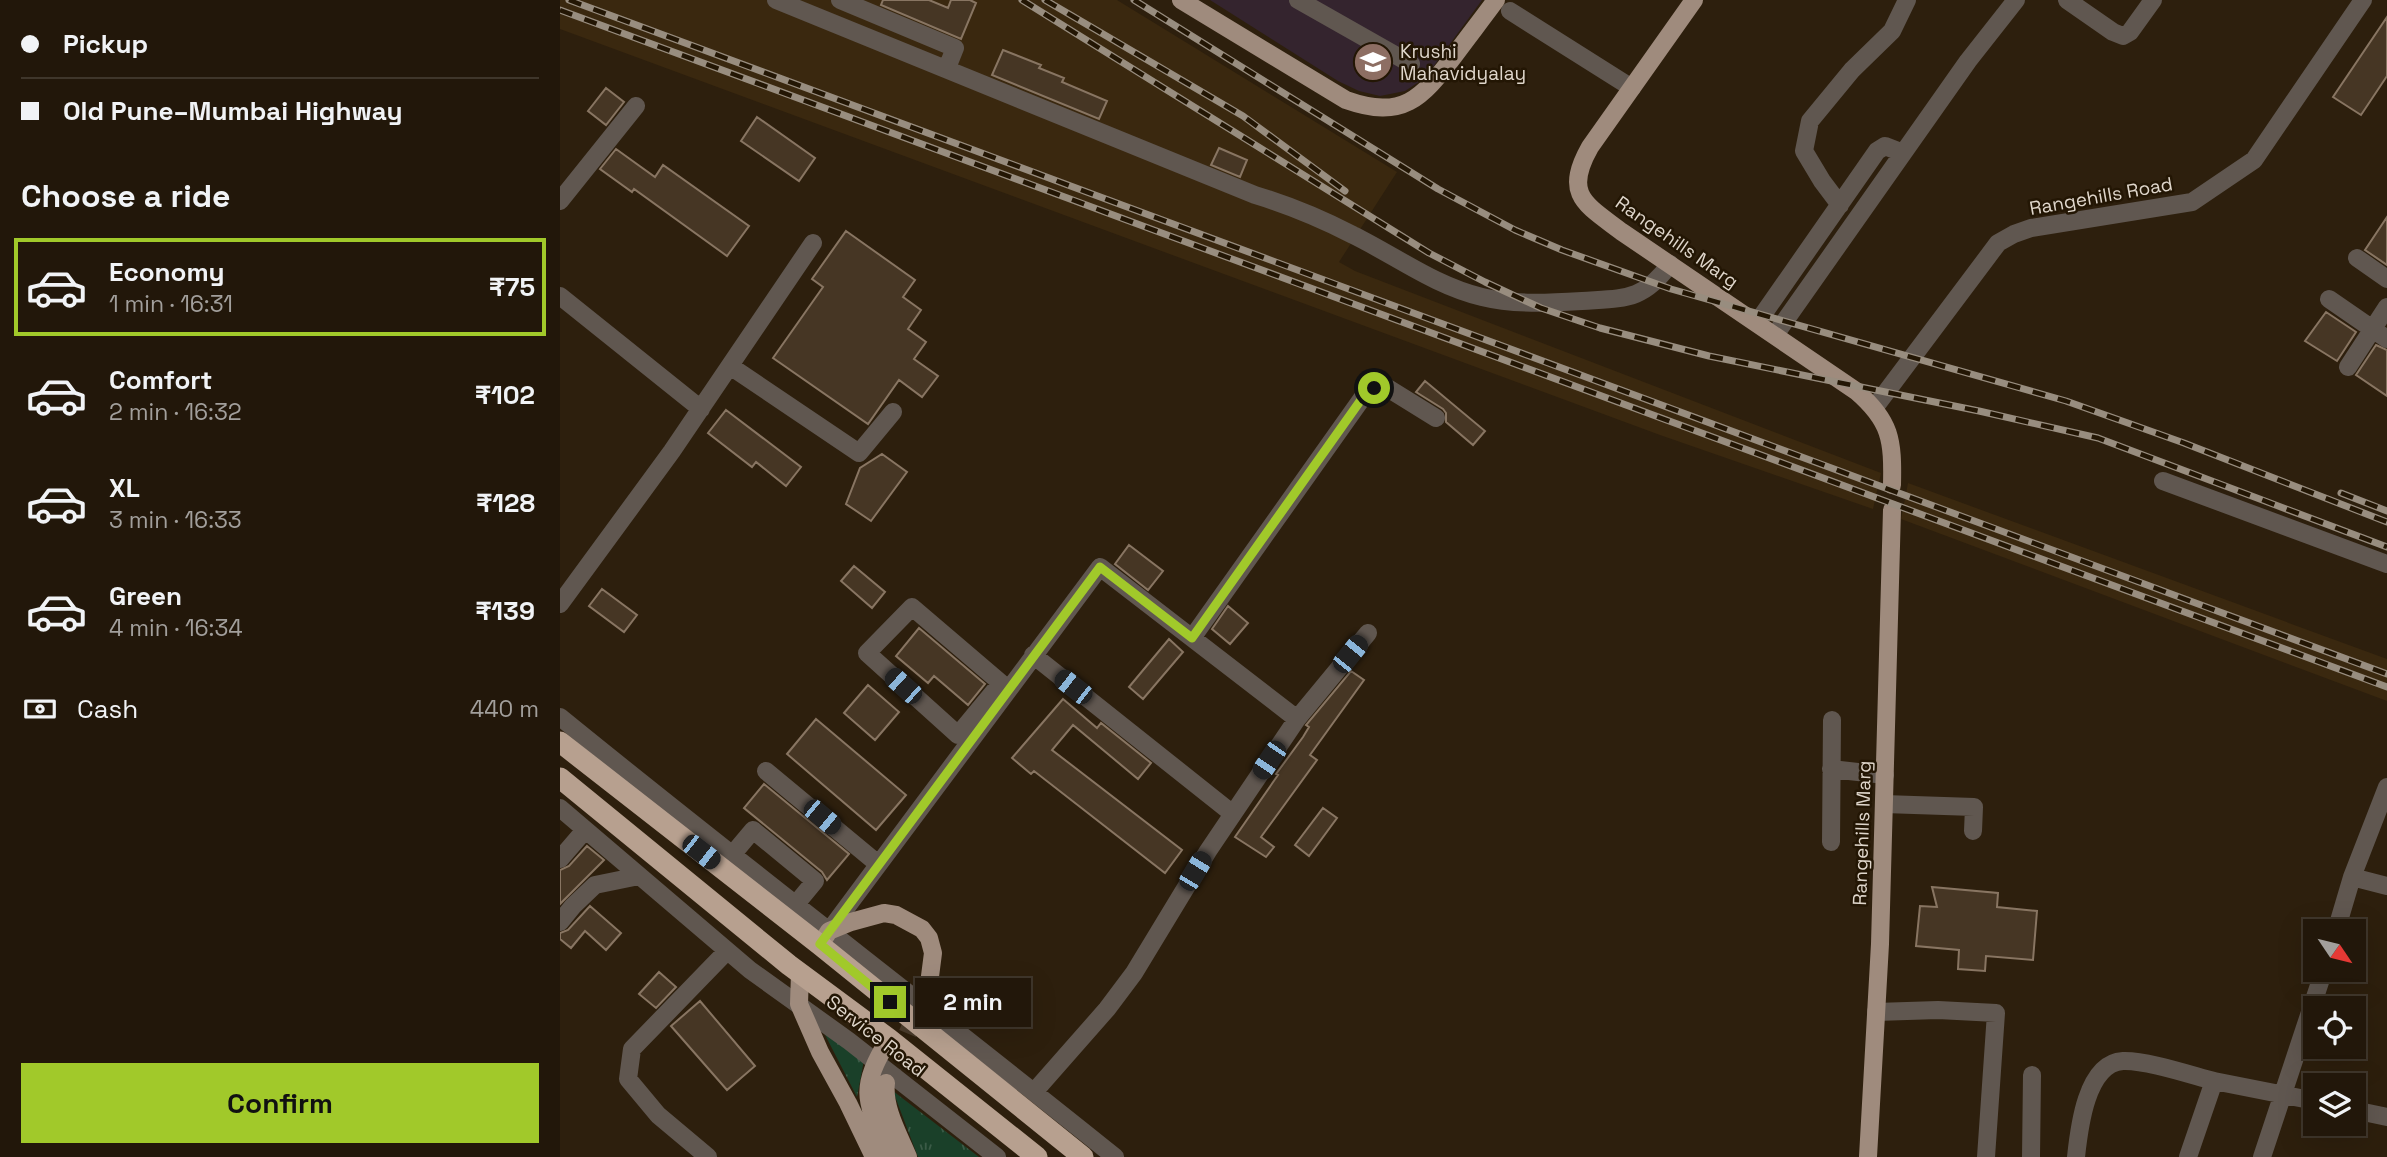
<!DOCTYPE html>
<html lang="en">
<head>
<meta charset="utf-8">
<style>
	body { margin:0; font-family:"Space Grotesk",sans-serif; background:#2e2418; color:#f1f3f6; height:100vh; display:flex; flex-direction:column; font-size:26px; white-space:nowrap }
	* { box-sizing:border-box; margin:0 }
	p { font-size:23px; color:#a29f9c }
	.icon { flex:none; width:38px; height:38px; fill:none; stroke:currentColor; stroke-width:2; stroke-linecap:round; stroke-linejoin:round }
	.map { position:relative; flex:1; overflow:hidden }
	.side { display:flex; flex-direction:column; background:#22170a; width:560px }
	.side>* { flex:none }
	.top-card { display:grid; align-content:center; height:154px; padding:0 21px; background:#22170a }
	.needle { width:46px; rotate:125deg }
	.controls { position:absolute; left:1743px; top:919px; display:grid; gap:14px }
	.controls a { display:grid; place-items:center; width:63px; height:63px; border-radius:0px; background:#22170a; box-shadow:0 7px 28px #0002,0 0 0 2px #3f362b; font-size:35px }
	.end { position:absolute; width:32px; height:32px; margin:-16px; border:9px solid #a1c92a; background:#111; box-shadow:0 0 0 4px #111 }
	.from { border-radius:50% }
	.bubble { position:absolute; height:49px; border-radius:0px; background:#22170a; box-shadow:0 7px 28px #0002,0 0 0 2px #3f362b; font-size:23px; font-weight:800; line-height:49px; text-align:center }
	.car { position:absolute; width:21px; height:42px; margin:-21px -10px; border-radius:9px; box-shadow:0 0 5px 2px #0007; background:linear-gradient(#222 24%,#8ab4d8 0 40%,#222 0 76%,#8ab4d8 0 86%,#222 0) }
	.top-card b { display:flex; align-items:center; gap:24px; height:66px; font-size:26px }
	.top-card b+b { border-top:2px solid #3f362b }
	.top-card i { width:18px; height:18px; background:#f1f3f6 }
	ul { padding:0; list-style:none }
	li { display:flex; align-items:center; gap:21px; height:98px; margin:0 14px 10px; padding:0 7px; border:4px solid transparent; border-radius:0px }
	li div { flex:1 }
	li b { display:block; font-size:26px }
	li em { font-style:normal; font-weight:800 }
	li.on { border-color:#a1c92a }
	li>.icon { width:63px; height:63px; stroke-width:1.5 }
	h2 { padding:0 21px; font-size:32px; line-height:84px }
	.pay { display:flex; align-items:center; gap:18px; height:77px; padding:0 21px; font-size:26px }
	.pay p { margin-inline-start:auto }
	.button { display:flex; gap:14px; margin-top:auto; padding:14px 21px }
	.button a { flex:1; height:80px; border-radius:0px; background:#a1c92a; color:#111; font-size:28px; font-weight:800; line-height:80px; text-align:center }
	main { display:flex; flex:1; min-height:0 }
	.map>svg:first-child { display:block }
	.built { fill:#3a280f }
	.education { fill:#34242e }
	.grass { fill:url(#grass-tufts) }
	.building { fill:#463624; stroke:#887562; stroke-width:2 }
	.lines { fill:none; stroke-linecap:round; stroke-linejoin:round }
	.major-tunnel { stroke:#483a2a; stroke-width:18; stroke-dasharray:18 9; stroke-linecap:butt }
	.minor { stroke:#605750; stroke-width:18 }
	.major { stroke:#9f8b7d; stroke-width:18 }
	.highway { stroke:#b7a08f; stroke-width:21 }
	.rail-casing { stroke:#988d7f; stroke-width:7 }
	.rail { stroke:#231604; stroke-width:4.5; stroke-dasharray:13; stroke-linecap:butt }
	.route { stroke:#a1c92a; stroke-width:9 }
	.labels { text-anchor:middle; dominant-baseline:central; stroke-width:5; stroke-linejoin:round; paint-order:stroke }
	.poi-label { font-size:19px; fill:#dfd6cb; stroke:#231604; text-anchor:start }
	.street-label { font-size:19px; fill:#dfd6cb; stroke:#231604 }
</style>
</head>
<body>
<main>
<section class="side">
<div class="top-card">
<b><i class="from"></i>Pickup</b>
<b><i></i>Old Pune–Mumbai Highway</b>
</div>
<h2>Choose a ride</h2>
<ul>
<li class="on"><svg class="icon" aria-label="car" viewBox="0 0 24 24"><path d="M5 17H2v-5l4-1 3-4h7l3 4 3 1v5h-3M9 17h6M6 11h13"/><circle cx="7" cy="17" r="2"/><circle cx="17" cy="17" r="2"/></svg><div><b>Economy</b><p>1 min · 16:31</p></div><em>₹75</em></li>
<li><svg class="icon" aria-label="car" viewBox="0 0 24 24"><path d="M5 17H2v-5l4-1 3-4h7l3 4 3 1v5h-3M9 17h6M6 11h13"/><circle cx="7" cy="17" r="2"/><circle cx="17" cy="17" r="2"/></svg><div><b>Comfort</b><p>2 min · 16:32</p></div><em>₹102</em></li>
<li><svg class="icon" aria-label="car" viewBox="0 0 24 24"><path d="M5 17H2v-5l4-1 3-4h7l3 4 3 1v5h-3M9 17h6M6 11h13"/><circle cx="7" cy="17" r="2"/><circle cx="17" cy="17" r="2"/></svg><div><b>XL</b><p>3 min · 16:33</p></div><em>₹128</em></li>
<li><svg class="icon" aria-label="car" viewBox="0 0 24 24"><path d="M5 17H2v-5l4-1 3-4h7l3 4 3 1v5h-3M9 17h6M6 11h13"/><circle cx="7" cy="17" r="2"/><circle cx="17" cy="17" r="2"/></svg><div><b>Green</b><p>4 min · 16:34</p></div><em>₹139</em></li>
</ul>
<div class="pay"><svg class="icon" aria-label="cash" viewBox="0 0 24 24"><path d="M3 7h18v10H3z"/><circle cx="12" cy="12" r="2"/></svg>Cash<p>440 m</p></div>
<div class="button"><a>Confirm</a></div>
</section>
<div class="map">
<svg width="1827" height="1157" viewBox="0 0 1827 1157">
	<defs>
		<pattern id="grass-tufts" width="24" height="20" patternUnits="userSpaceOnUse" patternTransform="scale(1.75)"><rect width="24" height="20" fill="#1a4029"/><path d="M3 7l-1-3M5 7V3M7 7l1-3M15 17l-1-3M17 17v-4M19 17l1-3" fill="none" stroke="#3b5b47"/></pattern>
	</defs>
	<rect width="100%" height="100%" fill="#2d1f0d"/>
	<path class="built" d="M0,0H557L837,172L779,262L795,271L1321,473L1313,509L1100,435L0,29Z
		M1348,483L1827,659V701L1341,519Z"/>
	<path class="education" d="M650,0H922L865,78L845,91L820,96L799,91L778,81Z"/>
	<path class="grass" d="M260,1025L304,1060L297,1097Z
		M333,1091L419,1157H358Z"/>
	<path class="building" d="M323,0H369L388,8L391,0H410L416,3L401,39L321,5Z
		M1827,17V76L1801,115L1773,97Z
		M443,50L481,65L479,68L504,78L502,82L547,101L539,119L432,75Z
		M46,88L64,102L46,125L28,111Z
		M197,117L255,158L239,181L181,141Z
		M659,148L687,160L680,177L651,165Z
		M56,149L95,177L103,165L189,226L167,256L74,189L72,192L40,169Z
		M1827,217V265L1805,250Z
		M286,231L355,280L343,297L361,310L348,329L366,342L354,359L378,376L362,397L339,380L308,424L213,358L263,287L252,279Z
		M1766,312L1796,332L1777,361L1745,341Z
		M1816,345L1827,350V396L1796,375Z
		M865,381L925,431L913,445L886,422V413L883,409L856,392Z
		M166,410L241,467L226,486L196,462L192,467L148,433Z
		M322,454L347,472L311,521L286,504L300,468Z
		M569,545L603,571L588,590L555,564Z
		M294,566L325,592L312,608L281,581Z
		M42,589L77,615L64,632L29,606Z
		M668,606L688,623L670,644L652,629Z
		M359,628L425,684L408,705L374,676L368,683L336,656Z
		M609,639L623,652L583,699L569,687Z
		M791,671L804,680L750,755L757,760L701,837L714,847L706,857L675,837L718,775L716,774L743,737L749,727L746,725Z
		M308,685L339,712L315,740L284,713Z
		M503,699L537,728L541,723L591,763L578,779L513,725L492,750L622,850L605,873L474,771L471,774L452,758Z
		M256,719L346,795L316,830L227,754Z
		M204,784L289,854L267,880L262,872L184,808Z
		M763,808L777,818L749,856L735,845Z
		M27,846L44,860L0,904V870L9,866Z
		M1372,887L1438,893L1437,907L1477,911L1473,960L1426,956L1425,971L1398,969L1399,950L1356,946L1360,906L1377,907Z
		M30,906L61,933L46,950L25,931L11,948L0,939V933L8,930Z
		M99,972L116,987L96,1008L79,994Z
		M140,1001L195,1066L167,1090L111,1026Z"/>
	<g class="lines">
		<path class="major-tunnel" d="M326,1083L369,984"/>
		<path class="minor" d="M216,0L695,195C728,205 762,219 793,235C836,256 875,286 922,297C954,305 989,303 1022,301C1065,298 1083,301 1110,264
			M280,0L395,48L387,68
			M738,0L851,64
			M1507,0L1553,32L1563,36L1570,32L1593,0
			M950,11L1072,88
			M0,201L76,106
			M1280,205L1262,181L1244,151L1250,121L1292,70L1332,31L1347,0
			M1797,258L1827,279
			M0,296L141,409
			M1769,299L1827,339
			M1197,323L1317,151L1325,146L1343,153
			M1215,335L1408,61L1456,0
			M170,366L299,453L333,412
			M1788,367L1827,307
			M1315,407L1438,243L1454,234L1471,228L1632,202L1694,160L1803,0
			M1603,481L1827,564
			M0,604L112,451L253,243
			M352,607L441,683L398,735L307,653Z
			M632,638L803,397L814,388L826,387L876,418
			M473,655L673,814
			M0,717C183,866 371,1009 555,1157
			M1271,769L1325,775
			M206,771L318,864
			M1324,804L1414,807L1413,831
			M0,808L190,970L289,1041L437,1157
			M1271,842L1272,720
			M172,855L193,830L255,881L236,904
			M0,859L25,830
			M1792,877L1827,886
			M0,922L13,906L35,885L79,876
			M269,931L540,567L737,719
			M1776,931L1792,877L1827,787
			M1316,1012L1378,1010L1436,1013L1426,1157
			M474,1092L547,1009L574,973L648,851L737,719L808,633
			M1794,1110L1827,1117
			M148,1157L98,1115L68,1079L72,1049L167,951
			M1471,1157L1472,1075
			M1516,1157C1519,1129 1526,1063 1563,1061C1586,1060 1631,1075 1654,1081
			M1628,1157L1654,1081L1755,1101
			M1702,1157L1764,970"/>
		<path class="major" d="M621,0L786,100C843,120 861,99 894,56C908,37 922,19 936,0
			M1134,0L1030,147C1003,195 1025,204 1062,232L1296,391C1331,421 1333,440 1332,485
			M260,945L269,931L291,922L324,913L336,915L362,929L369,938L373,953L369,984
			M240,973L239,1004L260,1052L288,1103L314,1157
			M329,1039C296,1093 307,1102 331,1157
			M326,1083C323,1108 339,1135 348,1157
			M1308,1157L1320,944L1332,510"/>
		<path class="highway" d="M0,742L260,945L523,1157
			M0,778L229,965L329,1039L477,1157"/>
		<g class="rail-casing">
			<path id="rail" d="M9,0L1827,674
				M462,0L869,253L925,282L981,308L1040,328L1149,356L1419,411L1538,438L1827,547
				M485,0L683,116L785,191
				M574,0L878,189L955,230L1002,250L1111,289L1506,401L1624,443L1827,522
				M0,10L1827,687
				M1781,493L1827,511"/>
		</g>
		<use href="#rail" class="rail"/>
	</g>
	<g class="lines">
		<path class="route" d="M330,1002L260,944L540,567L632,638L803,397L814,388"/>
	</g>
	<defs>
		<g id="university-disc" transform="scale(2.0125)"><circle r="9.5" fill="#8d6e63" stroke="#231604"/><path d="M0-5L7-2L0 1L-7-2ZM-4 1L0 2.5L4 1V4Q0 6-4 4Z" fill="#fff"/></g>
	</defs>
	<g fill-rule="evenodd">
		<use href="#university-disc" x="813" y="62"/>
	</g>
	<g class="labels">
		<g class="poi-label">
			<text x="840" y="51">Krushi<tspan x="840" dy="22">Mahavidyalay</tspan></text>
		</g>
		<g class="street-label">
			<text transform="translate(1541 196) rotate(-10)">Rangehills Road</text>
			<text transform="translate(1117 242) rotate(35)">Rangehills Marg</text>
			<text transform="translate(1302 833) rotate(-88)">Rangehills Marg</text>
			<text transform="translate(316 1036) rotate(38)">Service Road</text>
		</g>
	</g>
</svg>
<div class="controls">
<a><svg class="needle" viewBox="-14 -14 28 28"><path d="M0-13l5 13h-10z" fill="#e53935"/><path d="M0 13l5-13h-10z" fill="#a29f9c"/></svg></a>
<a><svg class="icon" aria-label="locate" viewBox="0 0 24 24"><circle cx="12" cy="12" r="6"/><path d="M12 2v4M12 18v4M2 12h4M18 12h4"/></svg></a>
<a><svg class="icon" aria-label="layers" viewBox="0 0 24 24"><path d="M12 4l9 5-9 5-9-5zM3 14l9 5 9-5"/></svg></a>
</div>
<i class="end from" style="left:814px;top:388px"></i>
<i class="end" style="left:330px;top:1002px"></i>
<div class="bubble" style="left:355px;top:978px;width:116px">2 min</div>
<i class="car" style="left:790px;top:654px;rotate:39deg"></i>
<i class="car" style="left:343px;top:686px;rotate:312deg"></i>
<i class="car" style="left:513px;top:687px;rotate:308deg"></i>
<i class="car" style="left:709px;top:760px;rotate:214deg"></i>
<i class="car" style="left:262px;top:817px;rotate:130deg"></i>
<i class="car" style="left:141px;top:852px;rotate:128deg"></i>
<i class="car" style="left:635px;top:871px;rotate:31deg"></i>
</div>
</main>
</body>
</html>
